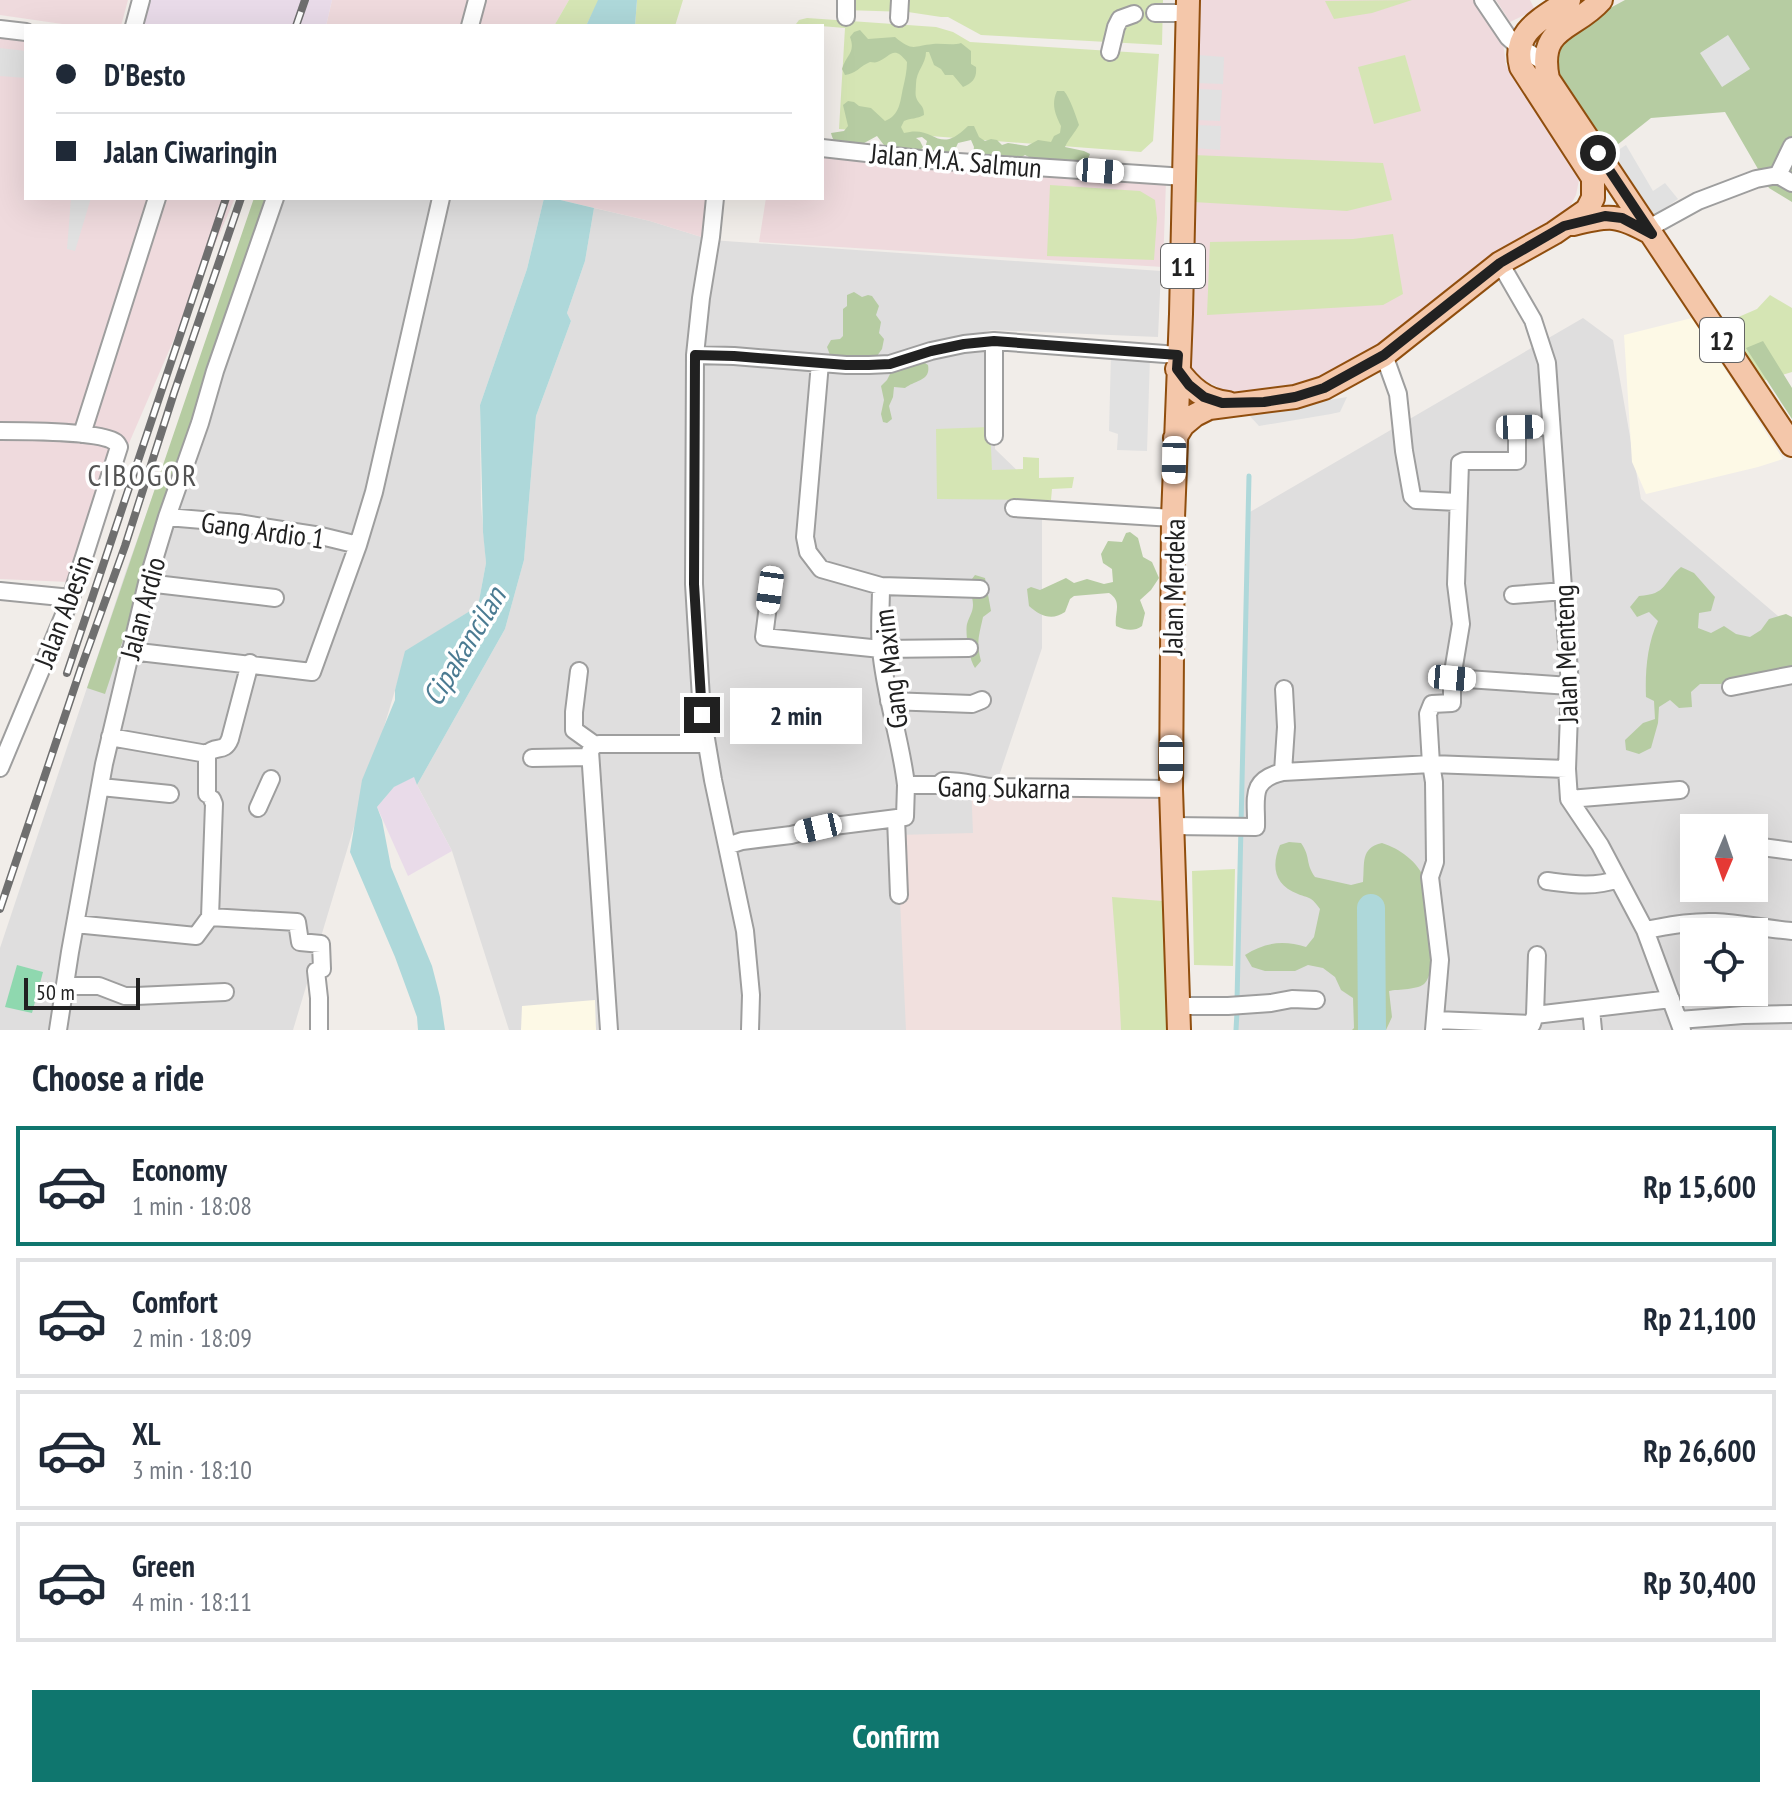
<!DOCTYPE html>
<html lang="en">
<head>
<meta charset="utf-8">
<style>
	body { margin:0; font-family:"PT Sans Narrow",sans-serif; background:#f6f6f7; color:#1f2937; height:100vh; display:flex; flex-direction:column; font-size:30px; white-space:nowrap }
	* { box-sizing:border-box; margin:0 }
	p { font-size:26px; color:#747a83 }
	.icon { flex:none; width:44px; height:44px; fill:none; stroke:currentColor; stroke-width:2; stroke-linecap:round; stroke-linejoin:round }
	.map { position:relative; height:1030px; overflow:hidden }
	.details { display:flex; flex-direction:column; background:#fff; flex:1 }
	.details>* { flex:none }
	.hud { position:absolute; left:24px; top:24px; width:800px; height:176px; border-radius:0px; box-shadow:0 8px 32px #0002; display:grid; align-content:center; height:176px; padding:0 32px; background:#fff }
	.needle { width:52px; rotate:182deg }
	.buttons { position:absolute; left:1680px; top:814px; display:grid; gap:16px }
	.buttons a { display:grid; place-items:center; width:88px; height:88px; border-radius:0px; background:#fff; box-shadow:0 8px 32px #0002; font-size:40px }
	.scale { position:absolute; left:24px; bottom:20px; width:116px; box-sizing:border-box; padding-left:8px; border:4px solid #212121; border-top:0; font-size:22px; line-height:28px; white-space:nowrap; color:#212121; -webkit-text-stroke:6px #fff; paint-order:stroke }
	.end { position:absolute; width:36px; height:36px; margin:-18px; border:10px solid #212121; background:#fff; box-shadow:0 0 0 4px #fff }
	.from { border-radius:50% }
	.bubble { position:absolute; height:56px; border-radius:0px; background:#fff; box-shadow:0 8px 32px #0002; font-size:26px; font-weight:600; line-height:56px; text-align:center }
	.car { position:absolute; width:24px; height:48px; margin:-24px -12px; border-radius:10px; box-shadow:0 0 6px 2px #0007; background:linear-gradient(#fff 24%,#345 0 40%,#fff 0 76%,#345 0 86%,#fff 0) }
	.hud b { display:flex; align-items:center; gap:28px; height:76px; font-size:30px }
	.hud b+b { border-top:2px solid #e0e1e3 }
	.hud i { width:20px; height:20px; background:#1f2937 }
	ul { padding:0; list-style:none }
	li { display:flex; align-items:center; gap:24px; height:120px; margin:0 16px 12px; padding:0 16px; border:4px solid #e0e1e3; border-radius:0px }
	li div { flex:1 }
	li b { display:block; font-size:30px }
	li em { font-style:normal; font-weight:600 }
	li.active { border-color:#0f766e }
	li>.icon { width:72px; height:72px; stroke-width:1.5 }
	h2 { padding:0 32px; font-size:36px; line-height:96px }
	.primary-button { display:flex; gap:16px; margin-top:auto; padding:16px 32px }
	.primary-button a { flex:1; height:92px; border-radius:0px; background:#0f766e; color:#fff; font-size:32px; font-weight:600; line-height:92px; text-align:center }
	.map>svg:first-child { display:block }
	.residential { fill:#dfdede; fill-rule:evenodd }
	.commercial { fill:#efdadd }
	.industrial { fill:#e9dbe9 }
	.education { fill:#fdf9e6 }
	.military { fill:#f1e0de }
	.grass { fill:#d5e5b4 }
	.forest { fill:#b6cca2 }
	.pitch { fill:#8fd8af }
	.parking { fill:#e1e1e1 }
	.water { fill:#aed8da }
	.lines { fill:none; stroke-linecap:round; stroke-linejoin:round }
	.stream { stroke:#aed8da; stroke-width:5 }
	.river { stroke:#aed8da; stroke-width:28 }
	.minor-casing { stroke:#9e9e9e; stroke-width:20 }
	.major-casing { stroke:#904e0e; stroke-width:26 }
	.minor { stroke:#fff; stroke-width:16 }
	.major { stroke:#f4c7aa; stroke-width:22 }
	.rail-casing { stroke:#6f6f6f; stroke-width:8 }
	.rail { stroke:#fff; stroke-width:5; stroke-dasharray:15; stroke-linecap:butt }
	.route { stroke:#212121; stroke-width:10 }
	.labels { text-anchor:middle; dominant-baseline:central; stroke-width:7; stroke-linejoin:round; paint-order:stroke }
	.shield { fill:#fff; stroke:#646464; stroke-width:2 }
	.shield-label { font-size:26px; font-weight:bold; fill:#212121 }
	.street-label { font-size:28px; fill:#212121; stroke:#fff }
	.neighbourhood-label { font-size:30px; letter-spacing:2px; fill:#545454; stroke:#fff }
	.water-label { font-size:30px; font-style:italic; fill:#4b7b92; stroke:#fff }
</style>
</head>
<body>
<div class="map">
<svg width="1792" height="1030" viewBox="0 0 1792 1030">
	<rect width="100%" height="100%" fill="#f1ede9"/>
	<path class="residential" d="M259,198H544L527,269L480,405L481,505L486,563L478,606L424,640L399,677L293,1030H0V948L126,571Z
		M594,208L650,221L711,240L1161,271L1158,337L991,330L890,363L953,350L994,348L995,449L1026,479L1042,517V648L995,788L968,1030H509L452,851L417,785L505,629L524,560L536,416L571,321L567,313L585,261Z
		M1583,318L1613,340L1641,499L1792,628V1030H1238L1237,1020L1250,512ZM1694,828H1754V888H1694ZM1694,932H1754V992H1694Z"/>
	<path class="commercial" d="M0,0H128L121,26H76L0,15Z
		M332,0H569L554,26H326Z
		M1193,0H1474L1503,42L1506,65L1561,142L1579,180L1576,195L1566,214L1342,376L1231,394L1200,378L1190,367Z
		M1496,0H1530L1535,10L1510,22Z
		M0,33L26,36V198H235L69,582L0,579Z
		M822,156L920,168L1166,181L1163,267L759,242L766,198H822Z
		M552,198H716L711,240L650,221Z"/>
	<path class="industrial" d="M141,0H332L326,26H134Z
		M414,776L417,785L452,851L408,876L377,807L394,787Z"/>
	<path class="education" d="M1692,318L1783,459L1758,467L1646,494L1632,462L1624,335Z
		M595,1000L596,1030H521L522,1006Z"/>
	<path class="military" d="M971,785L1171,789L1178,1030H906L897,835L973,833Z"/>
	<path class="grass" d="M569,0H599L586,26H554Z
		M637,0H683L675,26H635Z
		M845,0H1163L1162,45L981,35L948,17H941L908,12L844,10Z
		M1412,0L1372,13L1334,19L1325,1Z
		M807,18L936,27L953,32L970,42L1159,54L1153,141L1141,152L839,129L845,28L796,24L799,20Z
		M1405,55L1421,111L1374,124L1358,67Z
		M1193,155L1383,163L1392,200L1347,211L1193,202Z
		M1050,185L1140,191L1155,200L1157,218L1154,260L1047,256Z
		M1393,234L1403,294L1383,305L1207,315L1210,242L1353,239Z
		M1770,295L1792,308V372L1752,384L1713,328L1757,309Z
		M990,427L992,470L1023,469V457L1039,458V478L1074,477L1072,488L1052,489L1051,500L937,499L936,429Z
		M1235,869L1233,966L1194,965L1192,871Z
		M1112,897L1175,902L1179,1030H1121L1119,988Z"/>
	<path class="forest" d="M1625,0H1792V202L1769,188L1725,112L1651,118L1607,153L1550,72L1554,46L1575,27Z
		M860,30L868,39L895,37C913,52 913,46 933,44C943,43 952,46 961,43L971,51V64L976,67C977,78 973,83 963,87L953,75H945L941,69L934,65L929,52H926C926,64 916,71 916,84C916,88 915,93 916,97C919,106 924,104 924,115C917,119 911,118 904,121L901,127L904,133C936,124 937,157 968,126H974L979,137L985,141L991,139L997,140L1002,145L1008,143L1027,146L1038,140L1051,142L1054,136L1060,133L1061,126C1055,114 1051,104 1057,91H1064C1070,98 1076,116 1079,125C1075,133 1069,138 1065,147L1084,151L1090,154C1085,170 1068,164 1055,160L1049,165L1035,164L1031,158L1025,155L1020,158L977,160L973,153L974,147L971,140L958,143L953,154L928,155L925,148L927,141L922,137L916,138L920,141L923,147L919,152L890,153L877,136L853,149C841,147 834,146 831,133L844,131L848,126L843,105L848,101L854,102L859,106L871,108L885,121C900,115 900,102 903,88C905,79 907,71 907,62C893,44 891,57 877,62C875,63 872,62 870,62C860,66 856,74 845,75L842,69C846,55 856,53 850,37L854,32Z
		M254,198H270L105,694L87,688Z
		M854,292L862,297L868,295L872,296L879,306L876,315L881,322L879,333L884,339L882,349L877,356C864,358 855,359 843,355L835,356L830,355L827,347L831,340L840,339L843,336V309L847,306V295Z
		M1763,341L1792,388V419L1746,348Z
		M919,359L928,365C931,381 915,380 905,388L894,387L893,397L889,406L892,419L887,423L883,422L881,414L884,400L881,386L887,380L892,370L905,368Z
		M1130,532L1138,538L1143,557L1152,562L1159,578L1151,590L1140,600L1145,613L1142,626C1134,632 1125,630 1116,626C1114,613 1123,602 1109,593L1074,596L1070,599L1065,612C1052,621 1040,616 1029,606L1027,589L1031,587L1040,590L1066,578L1074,583L1087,579L1104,584L1113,582L1112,569L1103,563L1101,554L1108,541L1122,542L1126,533Z
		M1681,567L1694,573L1715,597L1711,611L1699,613L1698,628L1711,633L1724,626L1736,634L1750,637L1761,630L1769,619L1786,614L1792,617V670L1720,684H1700L1691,692L1692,707L1679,708L1670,700L1659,707L1658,723L1651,748L1639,754L1626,750L1625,740L1643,723L1655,719L1654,701L1646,697C1645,672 1647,644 1658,621L1649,612L1637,617L1630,607L1639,596C1668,594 1662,583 1681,567Z
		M975,575L985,578L991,611L983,617C979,636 976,642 981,661L975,668C969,659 965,633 967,624C969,617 973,612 973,605C973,590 963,590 975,575Z
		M1289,842L1301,843C1311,857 1305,863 1315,877L1351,885L1363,882C1365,863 1360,848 1382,843C1400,849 1417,861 1424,878C1427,901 1440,965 1425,983C1419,990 1398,989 1389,991L1392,1017L1386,1030H1352L1354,1028L1353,998L1341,990L1335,977L1323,968L1308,965L1295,971H1265L1252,967L1245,955C1265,942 1284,940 1306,947L1314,937L1320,909C1317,905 1314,901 1311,899C1308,897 1300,895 1298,894C1274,885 1271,866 1280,845Z"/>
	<path class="pitch" d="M17,965L43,972L32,1013L5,1007Z"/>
	<path class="parking" d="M1728,35L1750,69L1722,87L1700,53Z
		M0,48L26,51V78L0,76Z
		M1198,55L1224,57L1223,84L1197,83Z
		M1199,89L1222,90L1220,121L1197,120Z
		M1196,125L1221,126L1220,150L1194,148Z
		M1626,145L1653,191L1665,183L1678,199L1653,217L1612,154Z
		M71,198H91L75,251L67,249Z
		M1111,354L1150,357L1147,451L1117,450L1118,434L1109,431Z
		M1347,397L1340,412L1331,414L1259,426L1247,413Z"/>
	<path class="water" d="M598,0H637L635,26H586Z
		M544,198H552L594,208L585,261L567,313L571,321L536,416L524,560L505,629L417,785L414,777L394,787L377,807L382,820L391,867L432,966L440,997L445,1030H418L417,1017L395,957L350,852L362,780L395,700V690L405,651L478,606L486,563L483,532L480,405L527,269Z"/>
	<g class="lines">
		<path class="stream" d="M1237,1001L1249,476
			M1236,1030L1237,1012"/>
		<path class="river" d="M1371,908L1372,1030"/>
		<g class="minor-casing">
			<path id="minor" d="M1483,0L1508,37L1518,46L1544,62
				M1155,13H1188
				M846,17V0
				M899,18L900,0
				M134,26L141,0
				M470,26L477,0
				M0,29L26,32
				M1110,52L1116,27L1120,19L1134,14
				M822,148L929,160L1185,177
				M1778,175L1792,146
				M715,198L711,237L701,298L695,355L694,584L702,715L713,780L745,931L751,995L750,1030
				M1649,228L1698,201L1756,179L1778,175L1792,183
				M1500,263L1533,320L1547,363L1570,686L1567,769L1569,799L1600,845L1645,930L1682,1030
				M695,355L734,356L846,365H869L890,364L931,351L964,344L994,341L1178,355
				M1384,355L1398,394L1404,451L1412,496L1416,500L1458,502
				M820,363L805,537L808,552L821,569L881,586C881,607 879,629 881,649C885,696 901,740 906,785
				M0,431C21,431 101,431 115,442C117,443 118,445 119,447L71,598L0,768
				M82,434L157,198
				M994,436V341
				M1014,508L1173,518
				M167,517L238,523L321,536L358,545
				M147,583L275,598
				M881,586L980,589
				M770,590L764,637L881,649L969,648
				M0,591L71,598
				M1513,595L1564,591
				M130,651L312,672L358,545L374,492L441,198
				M579,671L574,712V730L595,745
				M1452,678L1570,686
				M1731,687L1792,675
				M889,701L972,704L982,700
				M110,737L207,754C216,744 224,754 230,739L250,663
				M532,758L590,757
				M1283,772L1286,727L1284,689
				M101,787L170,794
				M207,794V754
				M1569,799L1680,790
				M258,808L271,779
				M896,818L899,895
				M1172,826L1256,827C1257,799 1248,780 1283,772L1431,764L1567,769
				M1692,838L1694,839
				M727,846L742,841L791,835L818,828L905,817L906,785H938L943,781C961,780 973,785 991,787L1171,789
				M1754,846L1792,851
				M1547,881C1571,884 1594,888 1618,879
				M210,917L214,804L212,799
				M75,924L196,936L210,917L297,922L300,942L321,944L322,969L316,971L319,998V1030
				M1645,930C1668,926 1691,921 1715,922C1741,923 1766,929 1792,931
				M65,986H99L125,996H136L225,992
				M1178,1006H1228L1271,1003L1292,999L1316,1000
				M1591,1009L1593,1030
				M1535,1015L1671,999
				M1436,1020L1532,1024L1535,1015L1537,955
				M1679,1020L1743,1015L1792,1014
				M58,1030L70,952L104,764L147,583L167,517L200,423L215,371L275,198
				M609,1030L590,751L595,745L599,744H707
				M1434,1030L1440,960L1430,877L1435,862L1434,782L1431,764L1428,714L1432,704L1452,703V678L1461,624L1456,584L1460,463L1464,461H1517V428L1551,426"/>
		</g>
		<g class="major-casing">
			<path id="major" d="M1601,0C1574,31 1537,25 1548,79L1792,445
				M1573,224C1610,215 1617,214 1651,233
				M1177,369C1190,387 1205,401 1228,403
				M1175,438L1183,425L1195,415L1209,408L1295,397L1324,388L1384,355L1500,263L1554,233L1587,210L1593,198V178L1521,67C1511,31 1544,18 1569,0
				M1179,1030L1171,789L1173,518L1181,314L1188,0"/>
		</g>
		<use href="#minor" class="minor"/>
		<use href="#major" class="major"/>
		<g class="rail-casing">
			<path id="rail" d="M296,26L305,0
				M67,673L226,198
				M0,909L81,668L125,546L174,393L241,198"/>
		</g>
		<use href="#rail" class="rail"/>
	</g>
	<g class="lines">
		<path class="route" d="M702,715L694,584L695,355L734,356L846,365H869L890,364L931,351L964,344L994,341L1178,355L1177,369L1189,385L1204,397L1222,403L1264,402L1295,397L1324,388L1384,355L1500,263L1564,226L1605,216L1622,218L1652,234L1598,153"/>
	</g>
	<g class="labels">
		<g class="shield">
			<rect x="1161" y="244" width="44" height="44" rx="6"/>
			<rect x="1700" y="318" width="44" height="44" rx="6"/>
		</g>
		<g class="shield-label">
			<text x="1183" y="266">11</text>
			<text x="1722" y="340">12</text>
		</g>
		<g class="street-label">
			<text transform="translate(956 160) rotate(5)">Jalan M.A. Salmun</text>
			<text transform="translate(263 530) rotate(8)">Gang Ardio 1</text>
			<text transform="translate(1173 587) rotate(-89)">Jalan Merdeka</text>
			<text transform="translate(142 608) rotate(-75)">Jalan Ardio</text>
			<text transform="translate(63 611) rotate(-69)">Jalan Abesin</text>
			<text transform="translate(1565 654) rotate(-92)">Jalan Menteng</text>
			<text transform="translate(890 669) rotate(-97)">Gang Maxim</text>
			<text transform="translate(1004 787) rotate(1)">Gang Sukarna</text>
		</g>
		<g class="neighbourhood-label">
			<text x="143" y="474">CIBOGOR</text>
		</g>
		<g class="water-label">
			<text transform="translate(463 646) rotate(-59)">Cipakancilan</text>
		</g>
	</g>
</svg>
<div class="buttons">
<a><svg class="needle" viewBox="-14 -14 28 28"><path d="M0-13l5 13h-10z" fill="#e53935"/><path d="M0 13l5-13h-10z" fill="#747a83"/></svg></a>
<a><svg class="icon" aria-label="locate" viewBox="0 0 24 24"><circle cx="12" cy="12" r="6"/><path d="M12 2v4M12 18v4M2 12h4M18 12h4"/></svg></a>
</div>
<div class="scale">50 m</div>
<i class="end from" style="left:1598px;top:153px"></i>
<i class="end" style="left:702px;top:715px"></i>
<div class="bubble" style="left:730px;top:688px;width:132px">2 min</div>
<i class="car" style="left:1100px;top:171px;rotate:94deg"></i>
<i class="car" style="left:1520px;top:427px;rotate:89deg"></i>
<i class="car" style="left:1174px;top:460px;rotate:181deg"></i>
<i class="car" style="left:770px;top:590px;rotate:188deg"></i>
<i class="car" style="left:1452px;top:678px;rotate:95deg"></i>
<i class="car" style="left:1171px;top:759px;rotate:180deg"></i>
<i class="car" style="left:818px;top:828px;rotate:257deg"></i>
<div class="hud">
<b><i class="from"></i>D'Besto</b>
<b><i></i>Jalan Ciwaringin</b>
</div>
</div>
<section class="details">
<h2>Choose a ride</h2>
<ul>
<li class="active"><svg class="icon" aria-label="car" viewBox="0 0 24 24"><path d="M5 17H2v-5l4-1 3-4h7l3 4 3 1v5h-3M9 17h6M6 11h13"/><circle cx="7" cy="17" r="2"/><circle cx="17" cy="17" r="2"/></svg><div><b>Economy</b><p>1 min · 18:08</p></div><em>Rp 15,600</em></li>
<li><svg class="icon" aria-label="car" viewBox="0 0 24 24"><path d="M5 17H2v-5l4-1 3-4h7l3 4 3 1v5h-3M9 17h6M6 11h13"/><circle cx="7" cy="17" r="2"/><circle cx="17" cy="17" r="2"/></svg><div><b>Comfort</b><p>2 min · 18:09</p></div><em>Rp 21,100</em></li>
<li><svg class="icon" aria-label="car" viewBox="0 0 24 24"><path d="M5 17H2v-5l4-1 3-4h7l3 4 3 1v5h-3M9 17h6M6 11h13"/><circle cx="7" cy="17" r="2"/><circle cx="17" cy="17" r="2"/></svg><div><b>XL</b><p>3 min · 18:10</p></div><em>Rp 26,600</em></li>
<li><svg class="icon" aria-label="car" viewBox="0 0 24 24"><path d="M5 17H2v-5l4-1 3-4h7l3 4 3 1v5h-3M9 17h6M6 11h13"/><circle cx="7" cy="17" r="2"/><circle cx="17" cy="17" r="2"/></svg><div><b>Green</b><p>4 min · 18:11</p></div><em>Rp 30,400</em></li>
</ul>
<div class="primary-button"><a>Confirm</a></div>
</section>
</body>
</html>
